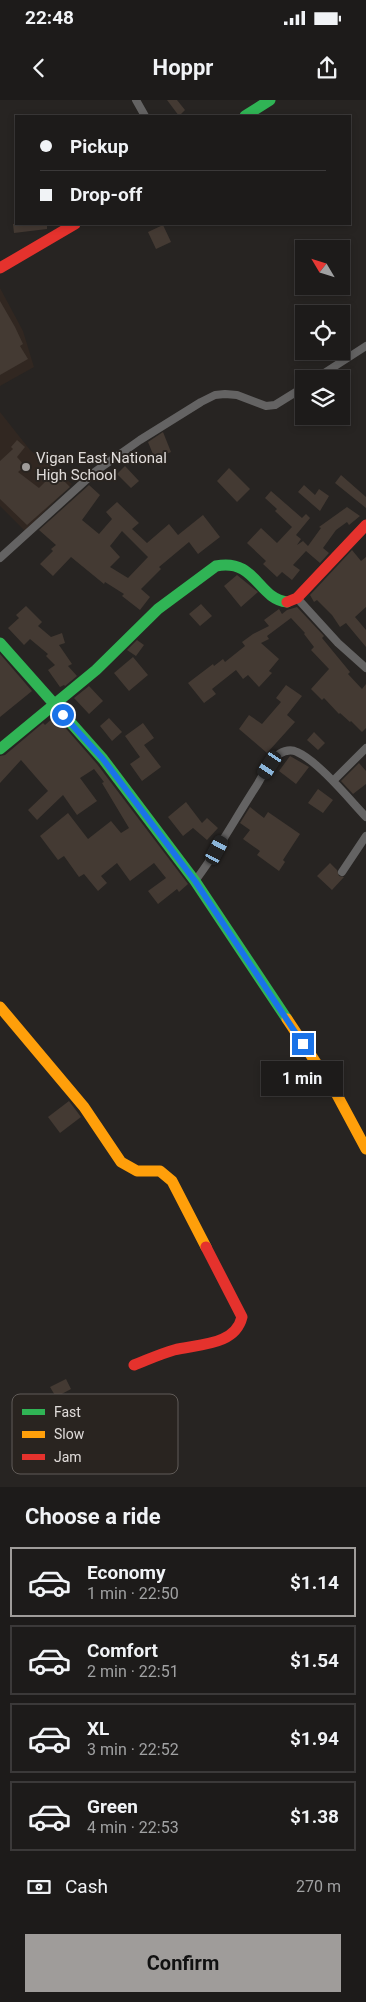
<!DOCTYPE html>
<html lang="en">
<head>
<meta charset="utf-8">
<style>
	body { margin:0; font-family:Roboto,sans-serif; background:#252423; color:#f1f3f6; height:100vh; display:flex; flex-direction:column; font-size:19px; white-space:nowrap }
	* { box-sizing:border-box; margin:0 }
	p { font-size:16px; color:#a0a1a2 }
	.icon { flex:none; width:28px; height:28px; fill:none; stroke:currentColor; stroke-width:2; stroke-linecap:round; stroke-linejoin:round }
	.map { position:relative; height:1387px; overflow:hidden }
	.sheet { display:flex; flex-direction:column; background:#1d1b1a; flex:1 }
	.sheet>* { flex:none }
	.guide { position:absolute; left:15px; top:15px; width:336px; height:110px; border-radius:0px; box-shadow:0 2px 8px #0003,0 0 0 1px #3b3939; display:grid; align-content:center; height:110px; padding:0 25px; background:#1d1b1a }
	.needle { width:32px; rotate:308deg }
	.buttons { position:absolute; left:295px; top:140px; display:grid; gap:10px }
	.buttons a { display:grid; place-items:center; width:55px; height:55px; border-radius:0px; background:#1d1b1a; box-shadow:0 2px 8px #0003,0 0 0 1px #3b3939; font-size:25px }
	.end { position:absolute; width:22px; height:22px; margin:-11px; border:6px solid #1a73e8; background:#fff; box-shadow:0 0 0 2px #fff }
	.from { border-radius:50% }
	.bubble { position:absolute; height:35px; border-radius:0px; background:#1d1b1a; box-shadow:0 2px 8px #0003,0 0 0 1px #3b3939; font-size:16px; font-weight:700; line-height:35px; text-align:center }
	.car { position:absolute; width:15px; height:30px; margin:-15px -8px; border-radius:6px; box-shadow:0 0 4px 1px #0007; background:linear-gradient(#222 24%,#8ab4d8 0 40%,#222 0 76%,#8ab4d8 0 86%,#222 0) }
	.guide b { display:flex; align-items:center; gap:18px; height:48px; font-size:19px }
	.guide b+b { border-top:1px solid #3b3939 }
	.guide i { width:12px; height:12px; background:#f1f3f6 }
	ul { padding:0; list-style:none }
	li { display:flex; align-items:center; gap:15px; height:70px; margin:0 10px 8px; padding:0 15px; border:2px solid #3b3939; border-radius:0px }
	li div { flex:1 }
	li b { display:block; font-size:19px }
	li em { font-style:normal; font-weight:700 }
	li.current { border-color:#9f9c9a }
	li>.icon { width:45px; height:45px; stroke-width:1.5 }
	h2 { padding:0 25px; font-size:22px; line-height:60px }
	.pay { display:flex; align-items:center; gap:12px; height:55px; padding:0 25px; font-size:19px }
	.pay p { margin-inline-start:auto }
	.primary-button { display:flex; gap:10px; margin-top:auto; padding:10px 25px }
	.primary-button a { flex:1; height:58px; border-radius:0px; background:#9f9c9a; color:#111; font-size:20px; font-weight:700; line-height:58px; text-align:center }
	.status { display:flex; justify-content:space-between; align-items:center; height:35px; padding:0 25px; background:#1d1b1a; direction:ltr }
	.status svg { height:14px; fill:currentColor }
	header { display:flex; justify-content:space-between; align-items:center; height:65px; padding:0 25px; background:#1d1b1a; font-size:22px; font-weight:700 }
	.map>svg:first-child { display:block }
	.built { fill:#312721 }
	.building { fill:#443a33; fill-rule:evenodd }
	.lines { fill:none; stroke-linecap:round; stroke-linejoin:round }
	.street { stroke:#646363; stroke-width:8 }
	.fast { stroke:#30b455; stroke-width:11 }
	.slow { stroke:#ff9f0a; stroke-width:11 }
	.jam { stroke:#e5322d; stroke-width:11 }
	.route { stroke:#1a73e8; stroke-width:6 }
	.poi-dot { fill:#9f9c9a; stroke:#292420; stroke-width:2 }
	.labels { text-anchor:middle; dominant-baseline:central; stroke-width:4; stroke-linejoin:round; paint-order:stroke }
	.poi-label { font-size:15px; fill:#e0dcda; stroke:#292420; text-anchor:start }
	.key { fill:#292420; stroke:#605b58; stroke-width:1 }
	.key-label { font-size:14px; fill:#e0dcda }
</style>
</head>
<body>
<div class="status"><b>22:48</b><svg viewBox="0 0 49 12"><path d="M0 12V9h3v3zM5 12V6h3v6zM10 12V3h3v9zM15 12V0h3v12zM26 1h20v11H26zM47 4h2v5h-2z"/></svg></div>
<header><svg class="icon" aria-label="back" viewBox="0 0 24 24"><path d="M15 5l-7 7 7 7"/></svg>Hoppr<svg class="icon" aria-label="share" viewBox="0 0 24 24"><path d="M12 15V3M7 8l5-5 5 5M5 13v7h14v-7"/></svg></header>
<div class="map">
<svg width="366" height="1387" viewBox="0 0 366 1387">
	<rect width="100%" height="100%" fill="#272422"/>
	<path class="built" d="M0,188L23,231L34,267L0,286Z
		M0,312L30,350L72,384L25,431L0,406Z"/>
	<path class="building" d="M167,0H177L185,10L179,16Z
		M13,124H47V129L14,133Z
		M163,125L171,142L156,149L148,132Z
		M0,201L15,227L23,244L20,246L28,259L0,275Z
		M163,332L171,352L155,359L148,342Z
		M17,340L25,347L17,357L25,366L18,372L39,388L55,372L70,387L27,425L0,399V361L13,349L11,347Z
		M125,366L139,381L131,388L117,374Z
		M229,368L250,389L237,402L217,381Z
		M341,375L366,397V408L335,383Z
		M89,385L100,395L82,420L99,434L112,419L106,412L117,402L139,423L132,429L147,443L169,424L178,435L203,415L220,437L198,454L189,442L159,467L161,469L141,489L150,497L140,510L122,496L124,494L105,482L104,484L71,457L53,476L40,464L53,451L51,449L56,445L39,430ZM122,431L148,457L128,478L110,467L120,457L110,446Z
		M304,385L315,395L319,389L329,396L320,411L298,392Z
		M271,391L302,418L306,414L310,418L296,435L301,439L297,445L303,441L308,446L321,428L319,427L347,407L360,416L349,425L347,422L336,430L323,448L329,453L320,463L306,451L293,465L300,470L292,480L282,472L277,477L263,464L266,461L247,443L261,428L277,443L292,427L275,411L277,409L265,398Z
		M352,450L361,461L366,457V507L355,517L366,530V547L346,523L340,527L332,515L317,500L314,502L310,495Z
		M237,475L258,492L241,507L224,486Z
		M201,504L212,516L200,526L189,514Z
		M26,506L42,522L38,526L51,537L62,533L65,543L59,545L72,564L68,566L77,576L65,586L64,585L60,587L48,570L55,565L46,556L48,554L30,539L24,545L8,528L19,518L16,515Z
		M297,507L324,536L322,538L350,572L348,574L362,589L366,584V628L362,632L351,621L350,622L340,613L339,614L324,598L322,600L311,589L329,569L311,550L314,547L304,534L305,533L291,518L267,536L269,539L261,543L279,559L269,571L272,573L259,587L248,575L243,579L236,570L212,589L216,594L204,603L188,583L213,564L214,566L223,559L225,562L245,546L242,542L253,534L269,526L264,520L279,509L282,514L287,510Z
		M137,540L144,545L136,556L127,550Z
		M0,554L32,591L0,617Z
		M133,557L148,575L129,591L114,573Z
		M286,585L302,596L287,615L295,622L267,653L239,629L249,615L262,624L281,602L276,598Z
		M89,586L103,601L89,614L74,598Z
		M55,616L97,664L188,784L179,792L177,789L158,804L148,791L166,778L154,763L130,781L117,763L101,776L107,783L98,791L84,774L79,777L64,756L58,760L40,736L68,713L88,739L111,721L121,733L129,728L102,683L104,682L94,669L80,678L97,701L77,715L63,695L37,720L28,710L48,691L21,660L0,683V656L5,655L43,623L45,625Z
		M109,618L122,632L112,641L100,626Z
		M143,623L154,638L144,645L161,667L142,681L130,664L140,657L125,636Z
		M314,632L325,643L318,650L307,640Z
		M290,656L309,667L296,684L279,671Z
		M359,663L366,671V684L353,694L341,681Z
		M318,689L333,700L323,713L308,703Z
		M186,702L202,723L207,718L218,728L207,740L193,728L183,736L168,717Z
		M250,707L264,718L268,712L300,734L283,760L285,762L279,771L257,755L260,751L243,739L250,730L240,723Z
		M330,763L337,770L339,776L344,777L332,790L317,776Z
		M69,1001L81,1017L60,1033L48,1017Z
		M66,1279L71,1289L56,1297L50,1287Z"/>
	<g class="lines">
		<path class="street" d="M136,0L145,16
			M315,279L366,246
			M0,458L96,371L140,340L201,302L215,295L225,294L237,295L266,306L275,305L304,287
			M297,498L338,543L366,568
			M333,681L366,648
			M342,772L366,736
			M195,781C218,751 236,717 257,685C263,675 269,661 279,654C284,651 291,649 297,652C318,661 350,700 366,717"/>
		<path class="fast" d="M245,16L270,0
			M0,543L103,659L195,781L287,919
			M0,649L96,570L158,509L216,466C256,458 258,499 287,502"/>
		<path class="slow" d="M0,907L84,1007L121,1062L137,1071H160L172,1081L206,1147
			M287,919L336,993L366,1049"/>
		<path class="jam" d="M0,168L75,124
			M287,502L297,498L366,425
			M134,1265C147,1260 160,1254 174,1250C198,1244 235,1246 242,1217L206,1147"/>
	</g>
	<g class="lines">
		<path class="route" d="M63,615L103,659L195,781L303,944"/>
	</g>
	<circle class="poi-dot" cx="26" cy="367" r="5"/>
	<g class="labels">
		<g class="poi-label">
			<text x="36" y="358">Vigan East National<tspan x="36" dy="17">High School</tspan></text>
		</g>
	</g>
	<rect x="12" y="1294" width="166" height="80" rx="8" class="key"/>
	<rect x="22" y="1309" width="23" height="6" fill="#30b455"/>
	<rect x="22" y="1331" width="23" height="7" fill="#ff9f0a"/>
	<rect x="22" y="1354" width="23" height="6" fill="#e5322d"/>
	<g class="key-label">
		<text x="54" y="1317">Fast</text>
		<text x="54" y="1339">Slow</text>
		<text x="54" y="1362">Jam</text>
	</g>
</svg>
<div class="buttons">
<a><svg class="needle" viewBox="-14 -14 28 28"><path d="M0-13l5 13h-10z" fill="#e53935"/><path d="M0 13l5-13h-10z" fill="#a0a1a2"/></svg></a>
<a><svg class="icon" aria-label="locate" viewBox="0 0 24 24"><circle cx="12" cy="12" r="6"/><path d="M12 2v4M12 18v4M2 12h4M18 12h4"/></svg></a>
<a><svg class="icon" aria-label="layers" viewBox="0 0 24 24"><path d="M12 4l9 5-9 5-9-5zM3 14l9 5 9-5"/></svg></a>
</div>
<i class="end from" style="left:63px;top:615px"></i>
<i class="end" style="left:303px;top:944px"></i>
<div class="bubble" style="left:261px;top:961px;width:82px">1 min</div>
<i class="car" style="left:270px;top:665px;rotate:213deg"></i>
<i class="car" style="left:217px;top:750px;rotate:28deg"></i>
<div class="guide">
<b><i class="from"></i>Pickup</b>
<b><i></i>Drop-off</b>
</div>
</div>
<section class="sheet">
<h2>Choose a ride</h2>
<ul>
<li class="current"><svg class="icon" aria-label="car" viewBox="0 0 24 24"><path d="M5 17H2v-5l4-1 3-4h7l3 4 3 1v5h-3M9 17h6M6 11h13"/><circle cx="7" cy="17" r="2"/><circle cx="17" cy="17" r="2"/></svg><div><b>Economy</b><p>1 min · 22:50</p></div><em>$1.14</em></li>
<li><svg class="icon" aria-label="car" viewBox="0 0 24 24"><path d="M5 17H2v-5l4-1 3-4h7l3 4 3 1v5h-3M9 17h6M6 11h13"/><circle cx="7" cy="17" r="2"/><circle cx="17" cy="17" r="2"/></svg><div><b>Comfort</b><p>2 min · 22:51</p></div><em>$1.54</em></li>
<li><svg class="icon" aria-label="car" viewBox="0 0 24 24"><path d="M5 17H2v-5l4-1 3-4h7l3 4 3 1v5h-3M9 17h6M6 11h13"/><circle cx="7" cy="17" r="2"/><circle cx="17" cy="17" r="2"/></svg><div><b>XL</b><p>3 min · 22:52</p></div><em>$1.94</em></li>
<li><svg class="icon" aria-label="car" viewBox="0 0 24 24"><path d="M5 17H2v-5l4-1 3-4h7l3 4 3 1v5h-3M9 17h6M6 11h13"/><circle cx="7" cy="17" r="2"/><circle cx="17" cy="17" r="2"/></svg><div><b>Green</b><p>4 min · 22:53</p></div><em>$1.38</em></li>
</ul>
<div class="pay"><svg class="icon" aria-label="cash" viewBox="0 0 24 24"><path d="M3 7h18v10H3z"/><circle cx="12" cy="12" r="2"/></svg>Cash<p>270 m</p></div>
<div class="primary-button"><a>Confirm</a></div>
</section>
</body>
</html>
